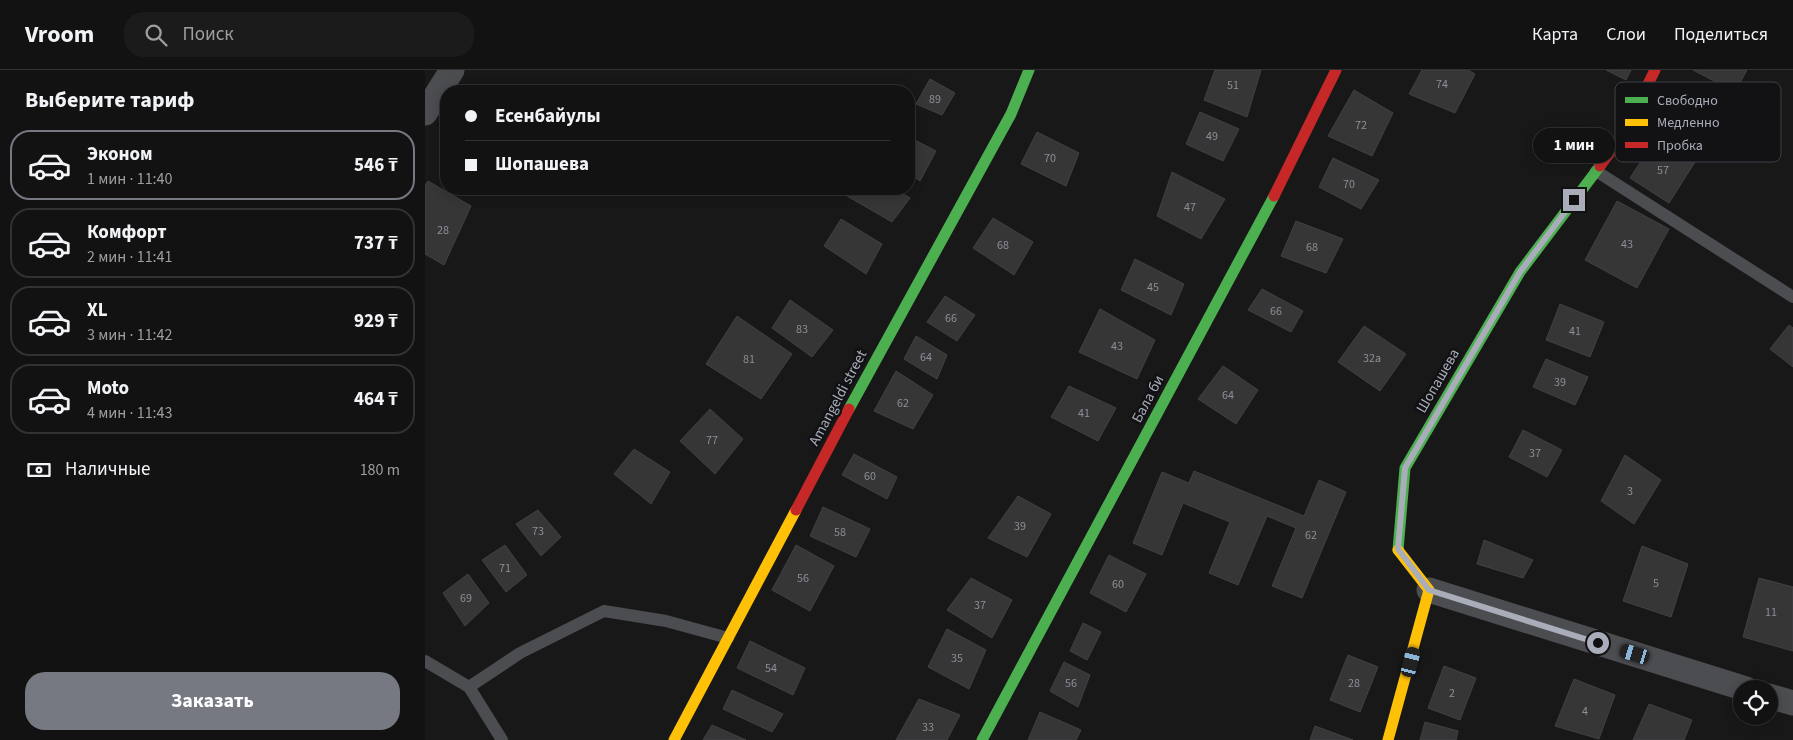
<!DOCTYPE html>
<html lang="ru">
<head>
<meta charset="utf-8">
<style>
	body { margin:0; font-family:"Source Sans 3",sans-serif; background:#1b1b1b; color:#f1f3f6; height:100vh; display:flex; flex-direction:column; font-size:19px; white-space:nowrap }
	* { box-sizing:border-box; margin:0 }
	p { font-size:16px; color:#9c9e9f }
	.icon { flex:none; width:28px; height:28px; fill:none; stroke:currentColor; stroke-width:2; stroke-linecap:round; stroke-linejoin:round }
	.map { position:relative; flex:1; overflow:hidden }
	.sheet { display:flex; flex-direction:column; background:#121212; width:425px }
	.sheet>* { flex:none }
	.top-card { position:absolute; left:15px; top:15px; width:475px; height:110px; border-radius:20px; box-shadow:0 2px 12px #0003,0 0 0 1px #313232; display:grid; align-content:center; height:110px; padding:0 25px; background:#121212 }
	.tools { position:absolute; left:1308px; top:610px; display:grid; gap:10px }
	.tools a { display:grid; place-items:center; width:45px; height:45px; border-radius:50%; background:#121212; box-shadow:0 2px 12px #0003,0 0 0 1px #313232; font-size:25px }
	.end { position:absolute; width:22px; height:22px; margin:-11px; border:6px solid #a8adb9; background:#111; box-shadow:0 0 0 2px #111 }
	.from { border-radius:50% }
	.bubble { position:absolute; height:35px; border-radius:18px; background:#121212; box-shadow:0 2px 12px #0003,0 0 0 1px #313232; font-size:16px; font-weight:700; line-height:35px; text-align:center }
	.car { position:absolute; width:15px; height:30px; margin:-15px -8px; border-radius:6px; box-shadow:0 0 4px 1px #0007; background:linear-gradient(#222 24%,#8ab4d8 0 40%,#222 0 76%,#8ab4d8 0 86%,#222 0) }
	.top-card b { display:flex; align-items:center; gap:18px; height:48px; font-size:19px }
	.top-card b+b { border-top:1px solid #313232 }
	.top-card i { width:12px; height:12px; background:#f1f3f6 }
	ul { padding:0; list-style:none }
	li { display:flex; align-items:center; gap:15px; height:70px; margin:0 10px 8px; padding:0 15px; border:2px solid #313232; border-radius:20px }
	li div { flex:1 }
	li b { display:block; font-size:19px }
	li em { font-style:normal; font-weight:700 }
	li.selected { border-color:#767981 }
	li>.icon { width:45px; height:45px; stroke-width:1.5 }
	h2 { padding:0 25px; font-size:22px; line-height:60px }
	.pay { display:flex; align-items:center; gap:12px; height:55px; padding:0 25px; font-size:19px }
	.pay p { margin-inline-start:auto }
	.action { display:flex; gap:10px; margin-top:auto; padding:10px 25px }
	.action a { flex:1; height:58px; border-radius:20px; background:#767981; color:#fff; font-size:20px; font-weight:700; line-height:58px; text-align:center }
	header { display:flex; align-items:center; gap:30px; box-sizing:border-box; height:70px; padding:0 25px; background:#121212; border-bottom:1px solid #313232 }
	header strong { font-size:24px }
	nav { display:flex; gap:28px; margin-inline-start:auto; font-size:18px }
	.search { width:350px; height:45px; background:#1b1b1b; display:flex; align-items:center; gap:12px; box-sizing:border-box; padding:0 18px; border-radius:20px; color:#9c9e9f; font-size:19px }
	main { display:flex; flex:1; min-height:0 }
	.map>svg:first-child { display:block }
	.building { fill:#363637; stroke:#404144 }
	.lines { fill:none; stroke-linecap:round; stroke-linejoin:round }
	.lane { stroke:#4c4d51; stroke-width:12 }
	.street { stroke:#4c4d51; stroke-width:25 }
	.fast { stroke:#4caf50; stroke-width:11 }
	.slow { stroke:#ffc107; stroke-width:11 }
	.jam { stroke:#c62828; stroke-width:11 }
	.route { stroke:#a8adb9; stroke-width:6 }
	.labels { text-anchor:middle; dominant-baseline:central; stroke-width:5; stroke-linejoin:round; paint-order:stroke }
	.number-label { font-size:12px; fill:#8c8f98 }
	.street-label { font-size:15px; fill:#a8adb9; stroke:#121214 }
	.key { fill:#121214; stroke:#3f4046; stroke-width:1 }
	.key-label { font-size:14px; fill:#a8adb9 }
</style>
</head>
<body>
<header>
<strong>Vroom</strong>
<div class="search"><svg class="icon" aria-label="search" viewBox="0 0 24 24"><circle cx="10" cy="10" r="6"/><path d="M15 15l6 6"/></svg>Поиск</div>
<nav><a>Карта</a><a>Слои</a><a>Поделиться</a></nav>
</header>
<main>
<section class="sheet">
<h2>Выберите тариф</h2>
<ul>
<li class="selected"><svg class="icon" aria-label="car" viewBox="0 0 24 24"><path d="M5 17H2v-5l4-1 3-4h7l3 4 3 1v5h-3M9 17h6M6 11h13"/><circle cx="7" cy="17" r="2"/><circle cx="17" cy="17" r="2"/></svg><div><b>Эконом</b><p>1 мин · 11:40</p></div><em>546 ₸</em></li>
<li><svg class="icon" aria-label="car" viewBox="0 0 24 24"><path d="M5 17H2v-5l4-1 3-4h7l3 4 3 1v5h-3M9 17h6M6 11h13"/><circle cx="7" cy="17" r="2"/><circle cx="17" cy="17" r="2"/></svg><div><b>Комфорт</b><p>2 мин · 11:41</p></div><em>737 ₸</em></li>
<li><svg class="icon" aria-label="car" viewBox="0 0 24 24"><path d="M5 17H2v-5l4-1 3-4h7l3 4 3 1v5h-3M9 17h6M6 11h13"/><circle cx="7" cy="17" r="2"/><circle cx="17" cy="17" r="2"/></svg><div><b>XL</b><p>3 мин · 11:42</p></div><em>929 ₸</em></li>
<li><svg class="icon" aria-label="car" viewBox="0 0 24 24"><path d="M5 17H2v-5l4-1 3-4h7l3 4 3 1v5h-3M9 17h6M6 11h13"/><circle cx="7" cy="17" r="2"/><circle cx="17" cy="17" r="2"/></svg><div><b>Moto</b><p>4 мин · 11:43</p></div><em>464 ₸</em></li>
</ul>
<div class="pay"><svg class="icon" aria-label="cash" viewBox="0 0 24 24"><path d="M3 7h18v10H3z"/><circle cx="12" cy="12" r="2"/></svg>Наличные<p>180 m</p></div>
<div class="action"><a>Заказать</a></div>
</section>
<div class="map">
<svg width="1368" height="670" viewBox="0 0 1368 670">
	<rect width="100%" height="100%" fill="#181818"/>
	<path class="building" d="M790,0H836L822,47L779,30Z
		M997,0H1043L1050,4L1030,43L984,24Z
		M1181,0H1206L1201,10Z
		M1268,0H1322L1310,22Z
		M505,9L530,23L517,45L491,34Z
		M929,20L968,43L947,86L903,66Z
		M775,42L814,59L798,91L761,74Z
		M612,62L654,83L641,116L596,94Z
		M484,67L511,81L495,111L484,103Z
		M1232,67L1270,92L1244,133L1205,108Z
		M908,88L954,110L936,139L894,117Z
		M747,102L800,129L776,169L732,146Z
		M3,111L46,136L19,195L0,184V115Z
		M426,119H470L485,128L467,152L422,126Z
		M1192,131L1244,159L1212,218L1160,190Z
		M568,148L608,172L589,205L548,178Z
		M416,149L457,174L441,204L399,176Z
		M871,151L918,169L901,203L856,186Z
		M710,189L759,214L746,245L696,220Z
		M837,219L878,241L866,262L823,240Z
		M520,226L550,245L532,271L502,252Z
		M365,230L408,260L387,287L347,258Z
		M1135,234L1179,252L1165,287L1121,270Z
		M675,239L730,270L712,309L654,282Z
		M312,246L367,284L336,329L281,294Z
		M1364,255L1368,258V297L1345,279Z
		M939,256L981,284L955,321L913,292Z
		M491,266L522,285L512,309L479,289Z
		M1121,289L1163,307L1150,335L1108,317Z
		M798,296L833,320L811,354L773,329Z
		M471,301L508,325L488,359L449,341Z
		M644,316L691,338L673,371L626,347Z
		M285,339L318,369L290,404L255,371Z
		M1098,360L1137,380L1122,407L1084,387Z
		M209,379L245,402L226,434L189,404Z
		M429,384L472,407L462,429L417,405Z
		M1200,385L1236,410L1209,454L1176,431Z
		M769,401L879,446L894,410L921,422L877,528L847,516L871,458L842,446L813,515L784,503L805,452L758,433L737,485L708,473L737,402L764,413Z
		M593,426L626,444L602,487L563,468Z
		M398,437L445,459L431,487L385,466Z
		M113,440L136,467L116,486L91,454Z
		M1059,470L1108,490L1098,508L1052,494Z
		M80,475L102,505L81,522L57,490Z
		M371,475L409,496L385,541L347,520Z
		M1217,476L1263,494L1246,547L1198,531Z
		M684,485L721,504L701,542L665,523Z
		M43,504L64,533L40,556L18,523Z
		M546,508L587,530L567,568L522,540Z
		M1334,508L1368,517V581L1318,567Z
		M658,553L676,562L662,590L645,581Z
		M522,559L561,580L544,619L503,597Z
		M325,571L380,598L368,625L312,598Z
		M923,585L953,597L935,642L905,630Z
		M639,592L665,605L653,637L625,621Z
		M1019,596L1051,608L1035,650L1003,638Z
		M1149,609L1190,625L1174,669L1130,656Z
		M307,620L358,644L347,662L298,639Z
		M494,629L535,645L522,670H471Z
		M1224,634L1267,650L1259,670H1208Z
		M615,642L656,660L651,670H603Z
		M1000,652L1033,661L1031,670H995Z
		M287,655L321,670H278Z
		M890,656L928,670H885Z"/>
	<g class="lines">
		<path class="lane" d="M1171,101L1368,227
			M0,591L44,617L77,670
			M44,617L95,583L179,541L241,551L303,568"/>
		<path class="street" d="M0,43L27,0
			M1004,520L1321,619
			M1344,626L1368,633"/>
		<path class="fast" d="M424,339L586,44L604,0
			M973,480L980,398L1095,202L1175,96
			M557,670L849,126"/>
		<path class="slow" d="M249,670L371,440
			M963,670L1004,520L973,480"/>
		<path class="jam" d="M1175,96L1196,68L1230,0
			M849,126L911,0
			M371,440L424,339"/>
	</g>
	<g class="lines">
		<path class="route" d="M1149,130L1095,202L980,398L973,479L1004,520L1173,573"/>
	</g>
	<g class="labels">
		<g class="number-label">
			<text x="1017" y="14">74</text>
			<text x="808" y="15">51</text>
			<text x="510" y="29">89</text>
			<text x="936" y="55">72</text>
			<text x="787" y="66">49</text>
			<text x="625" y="88">70</text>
			<text x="1238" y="100">57</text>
			<text x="924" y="114">70</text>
			<text x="765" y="137">47</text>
			<text x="18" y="160">28</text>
			<text x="1202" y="174">43</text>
			<text x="578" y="175">68</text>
			<text x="887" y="177">68</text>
			<text x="728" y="217">45</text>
			<text x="851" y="241">66</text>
			<text x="526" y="248">66</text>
			<text x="377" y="259">83</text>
			<text x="1150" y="261">41</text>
			<text x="692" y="276">43</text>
			<text x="501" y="287">64</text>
			<text x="947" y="288">32а</text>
			<text x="324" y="289">81</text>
			<text x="1135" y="312">39</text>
			<text x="803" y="325">64</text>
			<text x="478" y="333">62</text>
			<text x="659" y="343">41</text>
			<text x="287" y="370">77</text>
			<text x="1110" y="383">37</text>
			<text x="445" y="406">60</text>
			<text x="1205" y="421">3</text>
			<text x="595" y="456">39</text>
			<text x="113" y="461">73</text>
			<text x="415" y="462">58</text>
			<text x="886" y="465">62</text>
			<text x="80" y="498">71</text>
			<text x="378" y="508">56</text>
			<text x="1231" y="513">5</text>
			<text x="693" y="514">60</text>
			<text x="41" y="528">69</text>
			<text x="555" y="535">37</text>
			<text x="1346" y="542">11</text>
			<text x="532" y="588">35</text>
			<text x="346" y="598">54</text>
			<text x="646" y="613">56</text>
			<text x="929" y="613">28</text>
			<text x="1027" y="623">2</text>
			<text x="1160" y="641">4</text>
			<text x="503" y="657">33</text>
		</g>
		<g class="street-label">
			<text transform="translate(1013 311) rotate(-60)">Шопашева</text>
			<text transform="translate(413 328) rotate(-62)">Amangeldi street</text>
			<text transform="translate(723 329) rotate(-62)">Бала би</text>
		</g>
	</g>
	<rect x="1190" y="12" width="166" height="80" rx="8" class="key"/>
	<rect x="1200" y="27" width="23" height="6" fill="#4caf50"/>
	<rect x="1200" y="49" width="23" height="7" fill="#ffc107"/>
	<rect x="1200" y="72" width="23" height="6" fill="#c62828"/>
	<g class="key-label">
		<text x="1232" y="35">Свободно</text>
		<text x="1232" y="57">Медленно</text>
		<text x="1232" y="80">Пробка</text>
	</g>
</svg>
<div class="tools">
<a><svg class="icon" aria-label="locate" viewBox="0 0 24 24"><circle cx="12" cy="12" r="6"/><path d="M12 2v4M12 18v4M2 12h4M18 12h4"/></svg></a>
</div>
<i class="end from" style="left:1173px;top:573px"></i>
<i class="end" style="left:1149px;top:130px"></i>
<div class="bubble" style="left:1108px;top:58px;width:82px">1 мин</div>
<i class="car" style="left:1210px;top:584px;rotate:287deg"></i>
<i class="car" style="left:986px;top:592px;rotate:14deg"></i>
<div class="top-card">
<b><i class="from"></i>Есенбайулы</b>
<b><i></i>Шопашева</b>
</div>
</div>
</main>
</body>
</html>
